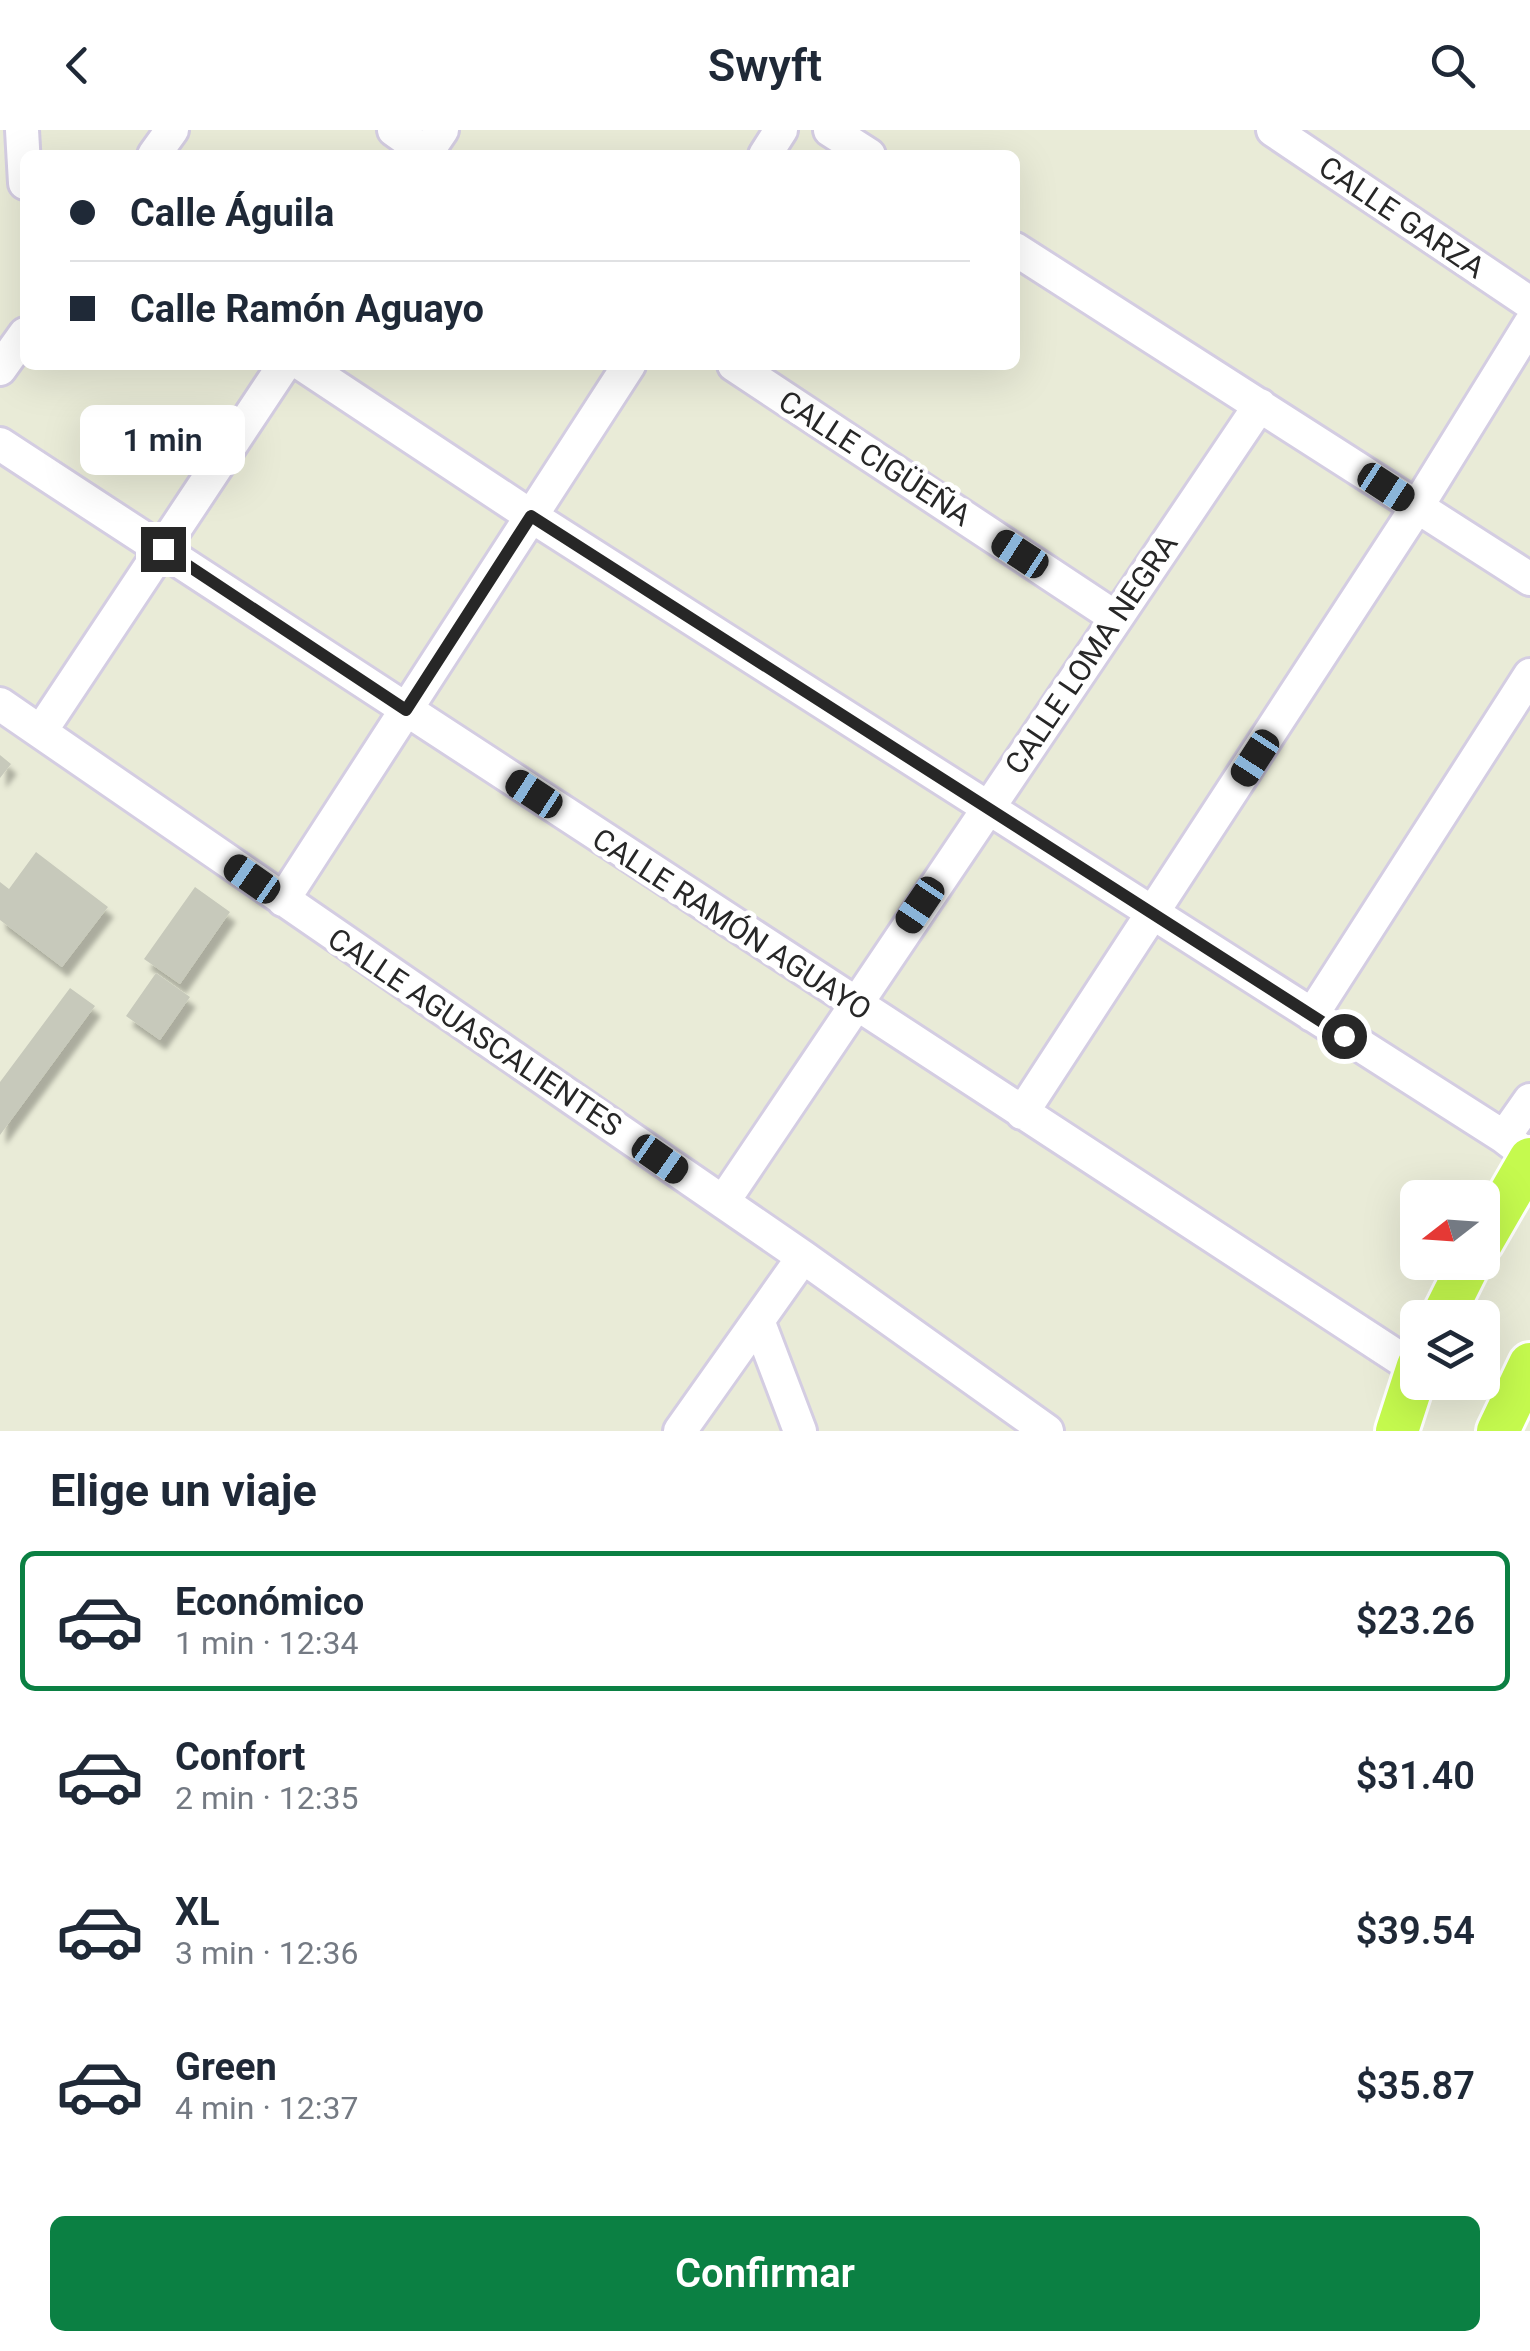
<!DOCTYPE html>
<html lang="es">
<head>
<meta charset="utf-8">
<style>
	body { margin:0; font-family:Roboto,sans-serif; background:#f6f6f7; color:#1f2937; height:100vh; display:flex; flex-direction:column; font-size:38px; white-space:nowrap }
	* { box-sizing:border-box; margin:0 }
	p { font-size:32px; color:#747a83 }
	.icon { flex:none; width:55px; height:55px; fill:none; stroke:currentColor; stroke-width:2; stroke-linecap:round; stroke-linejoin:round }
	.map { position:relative; height:1301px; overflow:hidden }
	.drawer { display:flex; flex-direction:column; background:#fff; flex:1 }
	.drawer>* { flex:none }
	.banner { position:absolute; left:20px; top:20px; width:1000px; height:220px; border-radius:15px; box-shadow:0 10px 40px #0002; display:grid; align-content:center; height:220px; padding:0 50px; background:#fff }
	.needle { width:65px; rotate:253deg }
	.tools { position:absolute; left:1400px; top:1050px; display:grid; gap:20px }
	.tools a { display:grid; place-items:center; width:100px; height:100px; border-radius:15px; background:#fff; box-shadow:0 10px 40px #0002; font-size:50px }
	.end { position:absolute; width:45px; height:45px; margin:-22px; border:12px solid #272727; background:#fff; box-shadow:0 0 0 5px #fff }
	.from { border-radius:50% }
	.bubble { position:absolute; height:70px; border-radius:15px; background:#fff; box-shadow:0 10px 40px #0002; font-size:32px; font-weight:600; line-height:70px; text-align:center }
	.car { position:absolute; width:30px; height:60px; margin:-30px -15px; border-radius:12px; box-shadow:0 0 8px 2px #0007; background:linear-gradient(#222 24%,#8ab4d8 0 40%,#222 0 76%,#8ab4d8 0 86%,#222 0) }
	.banner b { display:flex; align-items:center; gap:35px; height:95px; font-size:38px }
	.banner b+b { border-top:2px solid #e0e1e3 }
	.banner i { width:25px; height:25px; background:#1f2937 }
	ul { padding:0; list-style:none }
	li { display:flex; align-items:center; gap:30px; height:140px; margin:0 20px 15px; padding:0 30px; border:5px solid transparent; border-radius:15px }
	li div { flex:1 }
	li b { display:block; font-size:38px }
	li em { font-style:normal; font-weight:600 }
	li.selected { border-color:#0b8043 }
	li>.icon { width:90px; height:90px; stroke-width:1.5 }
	h2 { padding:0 50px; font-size:45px; line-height:120px }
	.button { display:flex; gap:20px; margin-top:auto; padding:20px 50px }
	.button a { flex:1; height:115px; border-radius:15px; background:#0b8043; color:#fff; font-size:40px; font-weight:600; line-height:115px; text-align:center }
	header { display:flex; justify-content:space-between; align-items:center; height:130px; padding:0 50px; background:#fff; font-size:45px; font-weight:600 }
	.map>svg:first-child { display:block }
	.building { fill:#c7c9bb; filter:url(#shadow) }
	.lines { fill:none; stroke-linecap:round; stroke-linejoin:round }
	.minor-casing { stroke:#d4cde2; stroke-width:38 }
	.major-casing { stroke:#fff; stroke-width:48 }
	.minor { stroke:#fff; stroke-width:32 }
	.major { stroke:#c5fa4e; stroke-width:42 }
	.route { stroke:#272727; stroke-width:12 }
	.labels { text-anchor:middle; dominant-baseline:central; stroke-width:10; stroke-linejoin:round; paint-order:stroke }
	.street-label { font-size:30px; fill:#272727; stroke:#fff }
</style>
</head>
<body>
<header><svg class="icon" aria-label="back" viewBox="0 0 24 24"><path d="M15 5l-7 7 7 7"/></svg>Swyft<svg class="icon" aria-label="search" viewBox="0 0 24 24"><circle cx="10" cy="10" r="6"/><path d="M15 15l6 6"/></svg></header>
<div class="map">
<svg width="1530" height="1301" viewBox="0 0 1530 1301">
	<defs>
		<filter id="shadow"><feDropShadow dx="6" dy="10" stdDeviation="2.5" flood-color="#0004"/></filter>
	</defs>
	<rect width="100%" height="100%" fill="#e9ebd7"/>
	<path class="building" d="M0,625L11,634L0,648Z
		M36,722L108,777L62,837L0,790V752L9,759Z
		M195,757L230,782L180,854L144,829Z
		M156,843L190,867L160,910L126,886Z
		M70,858L95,876L0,1005V952Z"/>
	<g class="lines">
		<g class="minor-casing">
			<path id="minor" d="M22,0L25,53
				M394,0L429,25
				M830,0L869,25
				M1273,0L1530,173
				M154,25L172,0
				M425,25L442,0
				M765,25L781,0
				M1015,119L1530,449
				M303,235L531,386L1504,1007L1530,1027
				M734,235L1115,487
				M0,239L25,204
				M0,314L1416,1239
				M0,574L803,1127L1047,1301
				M41,601L284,235
				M283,770L629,235
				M1312,885L1530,545
				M1022,983L1417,377L1530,194
				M1504,1007L1530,970
				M723,1072L1260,275
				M759,1193L800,1301
				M680,1301L803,1127"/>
		</g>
		<g class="major-casing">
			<path id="major" d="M1482,1112L1530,1029
				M1442,1188L1470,1132
				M1397,1301L1418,1236
				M1498,1301L1530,1234"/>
		</g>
		<use href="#minor" class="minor"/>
		<use href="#major" class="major"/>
	</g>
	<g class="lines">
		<path class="route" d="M163,419L406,580L531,386L1344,906"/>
	</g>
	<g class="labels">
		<g class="street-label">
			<text transform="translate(1402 87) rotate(34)">CALLE GARZA</text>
			<text transform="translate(875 328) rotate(33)">CALLE CIGÜEÑA</text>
			<text transform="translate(1091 524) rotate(-56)">CALLE LOMA NEGRA</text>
			<text transform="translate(732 794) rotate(33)">CALLE RAMÓN AGUAYO</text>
			<text transform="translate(475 902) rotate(34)">CALLE AGUASCALIENTES</text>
		</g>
	</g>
</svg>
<div class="tools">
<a><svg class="needle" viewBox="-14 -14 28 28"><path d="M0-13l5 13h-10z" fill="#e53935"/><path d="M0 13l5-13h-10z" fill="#747a83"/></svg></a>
<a><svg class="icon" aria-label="layers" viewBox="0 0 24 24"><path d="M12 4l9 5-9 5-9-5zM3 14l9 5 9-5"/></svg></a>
</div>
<i class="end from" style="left:1344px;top:906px"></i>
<i class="end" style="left:163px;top:419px"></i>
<div class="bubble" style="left:80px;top:275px;width:165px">1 min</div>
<i class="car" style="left:1386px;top:357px;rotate:123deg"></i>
<i class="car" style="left:1020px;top:424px;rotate:303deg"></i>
<i class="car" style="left:1255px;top:628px;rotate:213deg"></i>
<i class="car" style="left:534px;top:664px;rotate:303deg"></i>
<i class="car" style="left:252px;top:749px;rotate:305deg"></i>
<i class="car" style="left:920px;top:775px;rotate:214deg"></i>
<i class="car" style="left:660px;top:1029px;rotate:125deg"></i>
<div class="banner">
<b><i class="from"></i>Calle Águila</b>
<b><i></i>Calle Ramón Aguayo</b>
</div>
</div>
<section class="drawer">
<h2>Elige un viaje</h2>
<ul>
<li class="selected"><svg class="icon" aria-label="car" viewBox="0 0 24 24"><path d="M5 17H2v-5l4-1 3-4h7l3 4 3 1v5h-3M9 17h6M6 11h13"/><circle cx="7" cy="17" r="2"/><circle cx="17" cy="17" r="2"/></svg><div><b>Económico</b><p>1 min · 12:34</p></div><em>$23.26</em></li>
<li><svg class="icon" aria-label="car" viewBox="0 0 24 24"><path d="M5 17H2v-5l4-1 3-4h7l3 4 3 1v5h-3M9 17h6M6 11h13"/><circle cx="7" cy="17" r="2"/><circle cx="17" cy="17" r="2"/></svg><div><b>Confort</b><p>2 min · 12:35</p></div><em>$31.40</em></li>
<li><svg class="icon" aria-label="car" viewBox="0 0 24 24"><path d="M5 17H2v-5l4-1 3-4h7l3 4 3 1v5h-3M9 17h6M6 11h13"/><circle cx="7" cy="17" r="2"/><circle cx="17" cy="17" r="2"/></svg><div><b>XL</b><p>3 min · 12:36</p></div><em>$39.54</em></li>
<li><svg class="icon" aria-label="car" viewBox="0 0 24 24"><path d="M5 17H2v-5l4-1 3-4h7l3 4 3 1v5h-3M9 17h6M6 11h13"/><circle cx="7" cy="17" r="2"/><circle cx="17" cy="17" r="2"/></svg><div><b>Green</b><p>4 min · 12:37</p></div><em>$35.87</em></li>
</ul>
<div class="button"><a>Confirmar</a></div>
</section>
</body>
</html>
